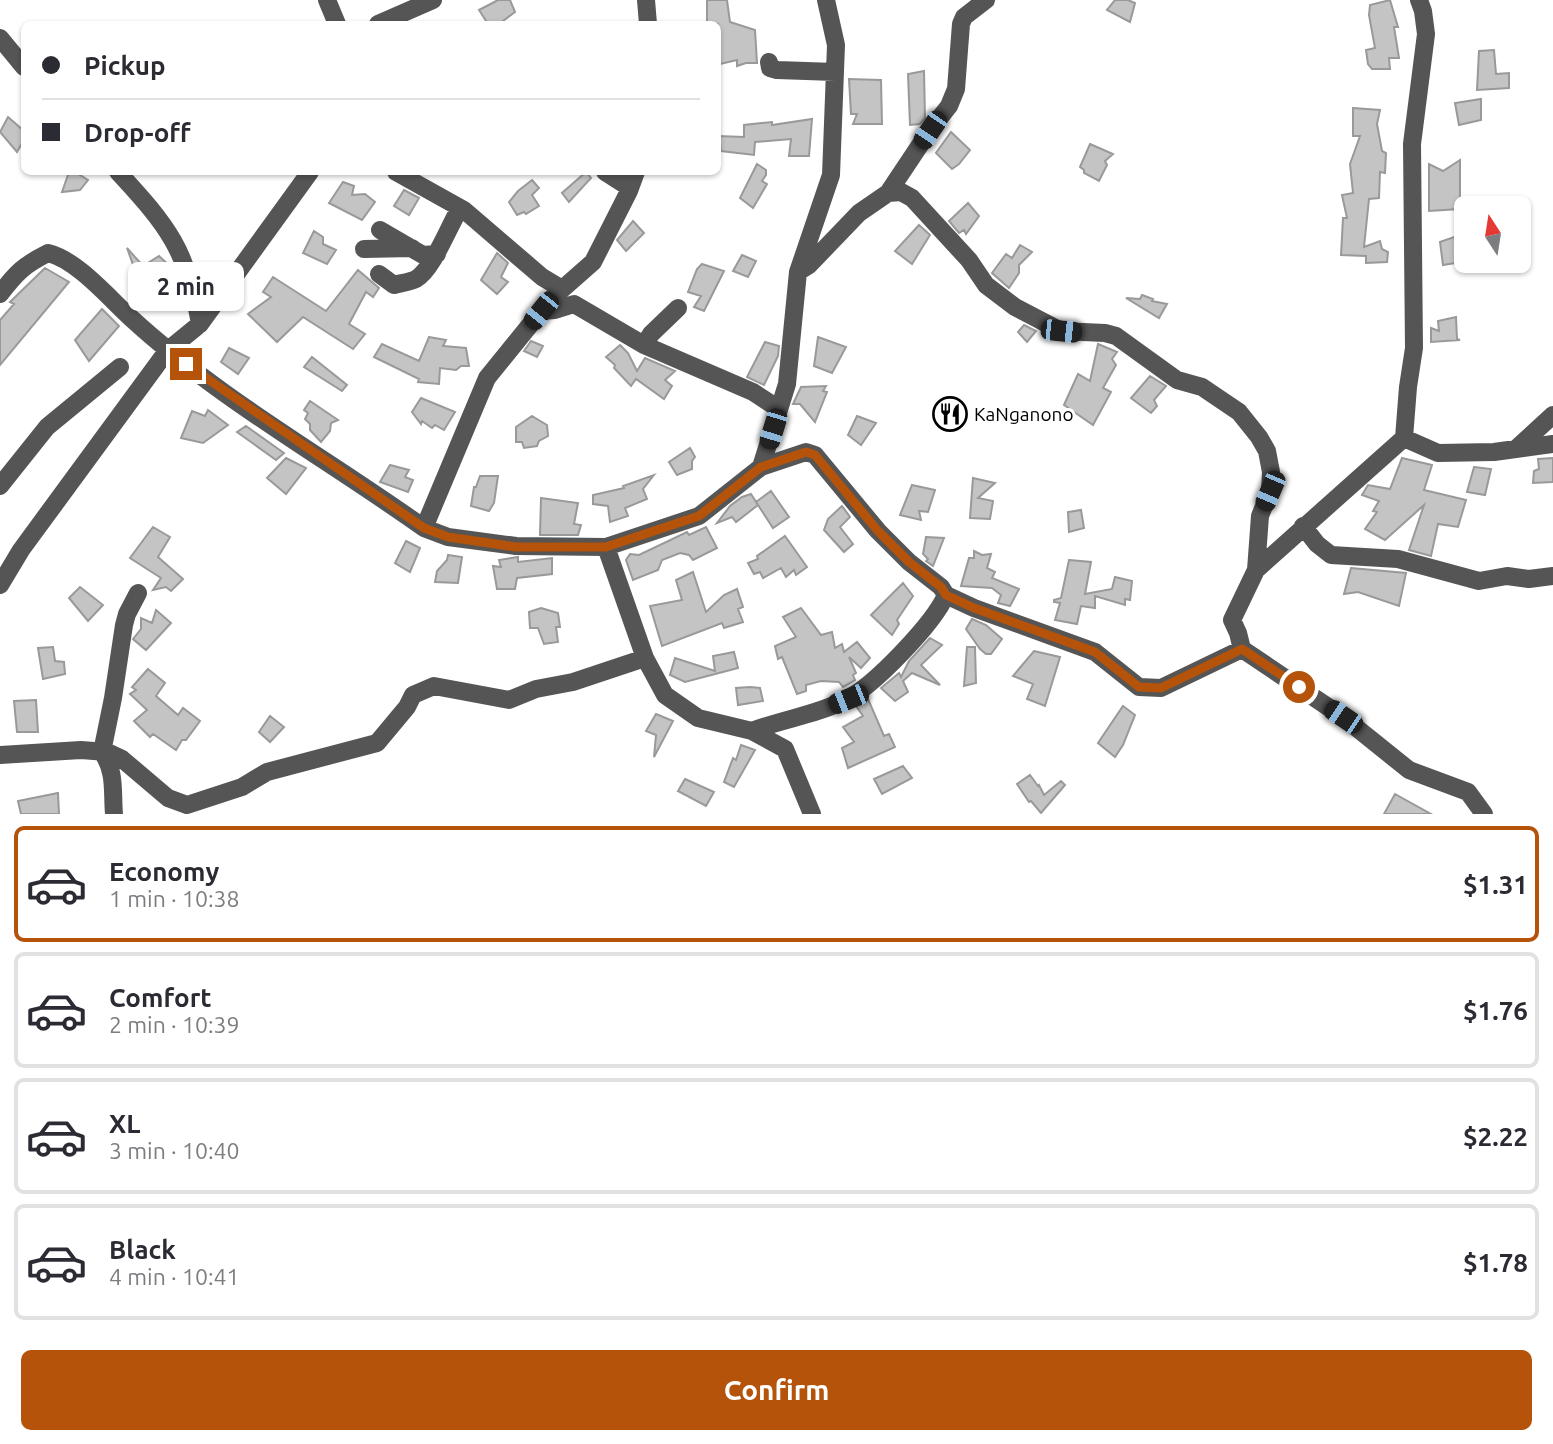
<!DOCTYPE html>
<html lang="en">
<head>
<meta charset="utf-8">
<style>
	body { margin:0; font-family:Ubuntu,sans-serif; background:#f7f7f7; color:#2b2b33; height:100vh; display:flex; flex-direction:column; font-size:26px; white-space:nowrap }
	* { box-sizing:border-box; margin:0 }
	p { font-size:23px; color:#7c7c81 }
	.icon { flex:none; width:38px; height:38px; fill:none; stroke:currentColor; stroke-width:2; stroke-linecap:round; stroke-linejoin:round }
	.map { position:relative; height:814px; overflow:hidden }
	.panel { display:flex; flex-direction:column; background:#fff; flex:1 }
	.panel>* { flex:none }
	.guide { position:absolute; left:21px; top:21px; width:700px; height:154px; border-radius:10px; box-shadow:0 2px 5px #0004; display:grid; align-content:center; height:154px; padding:0 21px; background:#fff }
	.needle { width:46px; rotate:348deg }
	.controls { position:absolute; left:1454px; top:196px; display:grid; gap:14px }
	.controls a { display:grid; place-items:center; width:77px; height:77px; border-radius:10px; background:#fff; box-shadow:0 2px 5px #0004; font-size:35px }
	.end { position:absolute; width:32px; height:32px; margin:-16px; border:9px solid #b45309; background:#fff; box-shadow:0 0 0 4px #fff }
	.from { border-radius:50% }
	.bubble { position:absolute; height:49px; border-radius:10px; background:#fff; box-shadow:0 2px 5px #0004; font-size:23px; font-weight:700; line-height:49px; text-align:center }
	.car { position:absolute; width:21px; height:42px; margin:-21px -10px; border-radius:9px; box-shadow:0 0 5px 2px #0007; background:linear-gradient(#222 24%,#8ab4d8 0 40%,#222 0 76%,#8ab4d8 0 86%,#222 0) }
	.guide b { display:flex; align-items:center; gap:24px; height:66px; font-size:26px }
	.guide b+b { border-top:2px solid #e1e1e2 }
	.guide i { width:18px; height:18px; background:#2b2b33 }
	ul { padding:12px 0 0; list-style:none }
	li { display:flex; align-items:center; gap:21px; height:116px; margin:0 14px 10px; padding:0 7px; border:4px solid #e1e1e2; border-radius:10px }
	li div { flex:1 }
	li b { display:block; font-size:26px }
	li em { font-style:normal; font-weight:700 }
	li.on { border-color:#b45309 }
	li>.icon { width:63px; height:63px; stroke-width:1.5 }
	.primary-button { display:flex; gap:14px; margin-top:auto; padding:14px 21px }
	.primary-button a { flex:1; height:80px; border-radius:10px; background:#b45309; color:#fff; font-size:28px; font-weight:700; line-height:80px; text-align:center }
	.map>svg:first-child { display:block }
	.building { fill:#c4c4c4; stroke:#999; stroke-width:2 }
	.lines { fill:none; stroke-linecap:round; stroke-linejoin:round }
	.minor { stroke:#555; stroke-width:18 }
	.route { stroke:#b45309; stroke-width:9 }
	.labels { text-anchor:middle; dominant-baseline:central; stroke-width:6; stroke-linejoin:round; paint-order:stroke }
	.poi-label { font-size:19px; fill:#000; stroke:#fff; text-anchor:start }
</style>
</head>
<body>
<div class="map">
<svg width="1553" height="814" viewBox="0 0 1553 814">
	<rect width="100%" height="100%" fill="#fff"/>
	<path class="building" d="M498,0H510L515,12L503,21L505,24H488L479,10Z
		M707,0H727L730,22L755,30L757,63H746L737,66V60L720,64L718,24H707Z
		M1115,0H1128L1135,3L1130,22L1107,10Z
		M1390,0L1398,27H1394L1399,58H1389L1390,69H1372L1368,64L1366,50L1375,48L1369,15L1370,5Z
		M1494,50L1496,74L1509,73V88L1477,90L1479,51Z
		M924,71L925,118L920,124L910,125L908,74Z
		M849,79L881,80L882,124H853L857,114H851Z
		M1481,99V120L1459,125L1455,103Z
		M1353,108L1380,110L1377,124L1382,151L1386,153L1385,173L1380,172L1379,198L1369,199L1364,247L1380,241L1382,249L1388,252L1387,262L1366,263V256L1341,255L1343,218H1347L1342,195L1353,193L1350,164L1360,136H1353Z
		M8,117L24,131V140L17,152L0,132Z
		M812,119L809,156H789L791,139L755,142L754,155L721,151L719,136L744,137V125L772,122V125Z
		M951,132L970,150L959,164L952,169L936,153Z
		M1090,144L1113,154L1105,161L1107,165L1099,181L1084,173V170L1080,167Z
		M1460,160V209L1429,211V164L1443,171Z
		M757,164L766,170V175L762,181L767,184L753,208L740,198Z
		M69,172H75L88,180L80,190L62,192Z
		M586,172L591,178L569,202L562,193Z
		M532,180L539,188L532,195L539,206L526,214L524,212L517,215L509,202L518,191Z
		M343,182L354,186L352,195L365,194L375,202L362,220L329,203Z
		M404,190L419,198L409,215L394,206Z
		M968,203L979,216L966,234L964,230L959,233L949,221Z
		M633,221L644,233L626,251L617,240Z
		M919,225L930,235L912,264L895,251Z
		M314,231L323,237V244L336,250L327,264L303,253Z
		M1457,236L1462,262L1443,265L1440,242Z
		M1020,245L1032,252L1019,265V273L1009,288L992,273L1006,254L1012,258Z
		M127,248L143,266L159,256L172,268L178,282L160,289L154,297L136,273Z
		M497,253L508,263L501,277L508,282L497,294L481,280Z
		M742,255L756,261L748,277L733,271Z
		M702,264L724,271L704,311L694,307L701,296L688,292L697,269Z
		M45,268L69,282L0,365V320L14,304L10,302Z
		M358,270L379,288L373,297L366,292L349,324L365,334L353,349L303,317L277,342L248,314L271,297L263,292L273,277L326,311Z
		M1142,295L1153,299L1152,301L1167,304L1159,318L1126,298L1140,299Z
		M102,309L119,326L89,361L75,340Z
		M1456,317L1457,339L1460,340L1431,342V328L1439,331L1438,321Z
		M1024,325L1036,331L1027,342L1018,332Z
		M429,337L446,340L443,346L466,348L469,366H461L456,370L440,368L439,384L418,382L419,379L374,357L382,344L419,361Z
		M818,337L846,347L832,373L814,366Z
		M531,341L543,346L537,357L524,351Z
		M765,342L779,346L778,356L764,385L747,377Z
		M1098,344L1117,352L1112,359L1116,365L1103,388L1111,392L1093,425L1064,405L1078,374L1090,381Z
		M620,345L628,353L637,371L645,358L675,371L665,380L672,386L664,399L636,379L631,386L614,368L615,365L606,357Z
		M229,348L249,358L238,374L221,362Z
		M312,357L347,385L342,391L304,367Z
		M1150,376L1166,386L1154,400L1157,406L1151,413L1131,398Z
		M826,386L823,391L827,392L815,422L800,404H793L801,387Z
		M421,398L455,412L444,430L435,425L432,428L422,421L421,424L412,412Z
		M310,401L338,420L331,423L330,431L321,442L310,430V424L305,419L308,413L304,410Z
		M208,410L228,425L203,443L181,438L192,411L205,416Z
		M532,416L547,425L548,436L539,441L537,446L524,448L522,442H516V427Z
		M857,416L876,423L861,445L848,435Z
		M246,426L284,453L276,460L237,432Z
		M690,448L695,457L692,461V469L677,475L669,462Z
		M286,458L306,468L286,494L267,478Z
		M1402,458L1432,465L1424,490L1466,500L1458,527L1438,524L1431,556L1409,550L1424,505L1385,540L1365,529L1377,512L1373,511L1379,501L1362,495L1368,485L1390,489Z
		M1553,458V482L1533,483L1534,471L1539,469L1538,459Z
		M390,465L409,470L405,477L413,480L408,492L380,482Z
		M1474,467L1491,469L1485,495L1467,492Z
		M654,475L643,489L647,499L625,508L628,516L610,522L608,506L593,504V495L624,488L623,486Z
		M480,476H498L494,503L489,511L471,506L474,487H476Z
		M973,478L995,483L978,498L993,501L990,519L970,518Z
		M912,485L935,490L928,512L919,511L921,520L900,515Z
		M771,491L789,517L773,528L756,502Z
		M751,494L758,505L736,522L732,517L717,523L730,506L742,497Z
		M541,498L578,503L574,524L581,525L578,535H540Z
		M842,506L850,517L840,527L853,544L844,552L824,530L828,519Z
		M1081,510L1084,528L1069,532L1068,512Z
		M153,527L170,537L158,557L183,579L171,591L166,587L153,590L161,578L130,558Z
		M706,527L717,548L693,560L689,555L680,553L662,560L658,570L633,580L626,560L630,554L639,555L687,532L689,535Z
		M785,536L807,567L796,575L794,570L786,577L781,568L763,578L760,572L754,574L748,563L758,559L757,556Z
		M926,537L944,538L933,566L926,561L928,559L923,554Z
		M406,541L420,548L410,572L395,563Z
		M974,551L982,555L991,554L987,568L995,572L992,578L1019,589L1010,606L998,603L1001,595L992,588L961,586L969,558H974Z
		M448,555L462,557L458,583L435,582L437,571L447,560Z
		M518,557V562L552,558V574L517,578L515,589H497L493,566L501,567L499,560Z
		M1069,560L1091,562L1085,594L1112,589L1115,577L1132,581L1130,600L1125,599V605L1095,596V608L1081,606L1077,624L1055,620L1060,603L1054,602V600L1061,598Z
		M1351,568L1406,573L1399,606L1358,592L1344,594Z
		M693,572L706,612L724,595L737,589L743,607L738,609L743,622L724,628L722,623L662,646L650,606L682,600L676,580Z
		M903,583L913,596L897,620L899,624L892,635L871,615Z
		M80,587L103,605L88,621L69,598Z
		M541,608L558,613L560,627H556L558,642L544,644L538,628H530L529,612Z
		M801,608L821,635L832,632L835,648L842,644L844,652L857,642L870,658L861,668L849,657L856,673L853,675L855,680L843,687L839,682L821,681L806,685V691L797,694L782,657L778,659L775,646L796,637L783,617Z
		M156,610L171,623L146,650L133,639L141,629V618L152,623Z
		M972,619L986,625L1002,639L991,654H986L980,649L966,629Z
		M930,638L942,645L921,665L940,685L912,673L903,681L908,692L895,701L881,688L899,673L901,677L909,661Z
		M53,647L55,661L64,662L65,674L43,679L38,648Z
		M967,647H975L976,683L964,686Z
		M1034,651L1060,657L1045,706L1027,699L1033,684L1013,676Z
		M734,652L738,668L685,682L670,675L675,658L715,671L713,656Z
		M148,669L165,683L156,696L178,715L183,708L200,721L186,740H182L176,750L153,734L150,737L134,721L147,710L130,694L136,690L132,687Z
		M750,687L760,688L763,701L738,705L736,688Z
		M868,699L884,736L889,734L895,747L848,768L842,748L854,742L843,727L863,716L856,706Z
		M36,700L38,732H17L14,701Z
		M1123,706L1135,715L1123,745L1115,757L1098,743Z
		M656,714L673,721L654,757L656,735L646,731Z
		M270,716L284,727L270,742L259,732Z
		M741,745L755,750L734,787L724,782L733,758L736,760Z
		M903,766L912,778L882,794L874,779Z
		M1030,775L1038,786L1039,785L1044,795L1061,781L1065,785L1041,813L1031,801L1029,802L1017,784Z
		M685,779L714,792L706,806L678,791Z
		M58,793L59,814H21L18,801Z
		M1395,794L1431,814H1384Z"/>
	<g class="lines">
		<path class="minor" d="M327,0L337,24
			M646,0L648,24
			M1419,0L1423,11L1426,34L1412,144L1414,348L1408,387L1404,438L1256,570L1232,620L1238,633L1242,649L1343,717L1409,770L1468,792L1484,814
			M378,24L433,0
			M0,38L24,67
			M769,62L770,68L777,70L835,72
			M118,172C168,226 187,250 200,324
			M396,172L464,210L542,277L562,289
			M605,172L630,188
			M888,193L901,192L912,198L969,260L986,285L1015,307L1061,331L1105,333L1116,336L1177,380L1202,387L1239,412L1259,437L1267,451L1271,472L1270,491L1260,516L1256,570
			M380,230L423,255L437,254
			M364,249L412,248
			M801,270L809,265L859,213L888,193L930,130L949,106L956,89L961,24L964,17L986,0
			M379,274L394,285C401,283 410,282 416,279C433,269 449,226 460,208
			M0,294C16,273 24,265 48,253C77,260 108,297 131,318C219,399 326,458 424,528L448,537L516,546L606,547L699,516L761,467L787,384L798,272L831,175L836,45L826,0
			M541,311L555,310L574,304L644,345L753,392L779,409
			M644,345L651,334L678,308
			M1404,438L1438,453L1494,452L1553,444
			M1517,448L1553,415
			M0,486L47,427L120,367
			M1303,526L1317,544L1331,555L1398,559L1479,581L1507,576L1529,579L1553,576
			M424,528L487,378L551,299L593,262L629,191L636,172
			M606,547L645,658L665,695L698,718L752,731L785,749L812,814
			M0,585L21,550L167,351L200,324L310,172
			M946,595L974,608L1095,652L1139,687L1161,688L1242,649
			M752,731C783,719 816,715 845,700C873,687 934,623 946,595L941,587L909,562L878,531L815,455L806,452L761,467
			M0,755L81,750L107,752L122,759L168,798L187,805L242,787L267,772L377,743L407,707L413,695L434,686L509,700L536,689L573,682L645,658
			M114,814C112,791 116,772 102,752L113,698L124,625L127,614L138,593"/>
	</g>
	<g class="lines">
		<path class="route" d="M186,364L424,528L448,537L516,547H606L699,516L761,467L806,452L815,455L878,531L909,562L941,587L946,595L974,608L1095,652L1139,687L1161,688L1242,649L1299,687"/>
	</g>
	<defs>
		<g id="restaurant-ring" transform="scale(1.75)"><circle r="9.5" fill="#fff" stroke="#000" stroke-width="1.5"/><path d="M-5-6h1v4h1v-4h1v4h1v-4h1v5L-1.5 .5V6h-2V.5L-5-1ZM5-6V6H3V1.5H1.5Q1.5-4 5-6Z" fill="#000"/></g>
	</defs>
	<g fill-rule="evenodd">
		<use href="#restaurant-ring" x="950" y="414"/>
	</g>
	<g class="labels">
		<g class="poi-label">
			<text x="974" y="414">KaNganono</text>
		</g>
	</g>
</svg>
<div class="controls">
<a><svg class="needle" viewBox="-14 -14 28 28"><path d="M0-13l5 13h-10z" fill="#e53935"/><path d="M0 13l5-13h-10z" fill="#7c7c81"/></svg></a>
</div>
<i class="end from" style="left:1299px;top:687px"></i>
<i class="end" style="left:186px;top:364px"></i>
<div class="bubble" style="left:128px;top:262px;width:116px">2 min</div>
<i class="car" style="left:930px;top:130px;rotate:214deg"></i>
<i class="car" style="left:541px;top:311px;rotate:219deg"></i>
<i class="car" style="left:1061px;top:331px;rotate:96deg"></i>
<i class="car" style="left:773px;top:429px;rotate:197deg"></i>
<i class="car" style="left:1270px;top:491px;rotate:203deg"></i>
<i class="car" style="left:848px;top:699px;rotate:248deg"></i>
<i class="car" style="left:1343px;top:717px;rotate:304deg"></i>
<div class="guide">
<b><i class="from"></i>Pickup</b>
<b><i></i>Drop-off</b>
</div>
</div>
<section class="panel">
<ul>
<li class="on"><svg class="icon" aria-label="car" viewBox="0 0 24 24"><path d="M5 17H2v-5l4-1 3-4h7l3 4 3 1v5h-3M9 17h6M6 11h13"/><circle cx="7" cy="17" r="2"/><circle cx="17" cy="17" r="2"/></svg><div><b>Economy</b><p>1 min · 10:38</p></div><em>$1.31</em></li>
<li><svg class="icon" aria-label="car" viewBox="0 0 24 24"><path d="M5 17H2v-5l4-1 3-4h7l3 4 3 1v5h-3M9 17h6M6 11h13"/><circle cx="7" cy="17" r="2"/><circle cx="17" cy="17" r="2"/></svg><div><b>Comfort</b><p>2 min · 10:39</p></div><em>$1.76</em></li>
<li><svg class="icon" aria-label="car" viewBox="0 0 24 24"><path d="M5 17H2v-5l4-1 3-4h7l3 4 3 1v5h-3M9 17h6M6 11h13"/><circle cx="7" cy="17" r="2"/><circle cx="17" cy="17" r="2"/></svg><div><b>XL</b><p>3 min · 10:40</p></div><em>$2.22</em></li>
<li><svg class="icon" aria-label="car" viewBox="0 0 24 24"><path d="M5 17H2v-5l4-1 3-4h7l3 4 3 1v5h-3M9 17h6M6 11h13"/><circle cx="7" cy="17" r="2"/><circle cx="17" cy="17" r="2"/></svg><div><b>Black</b><p>4 min · 10:41</p></div><em>$1.78</em></li>
</ul>
<div class="primary-button"><a>Confirm</a></div>
</section>
</body>
</html>
